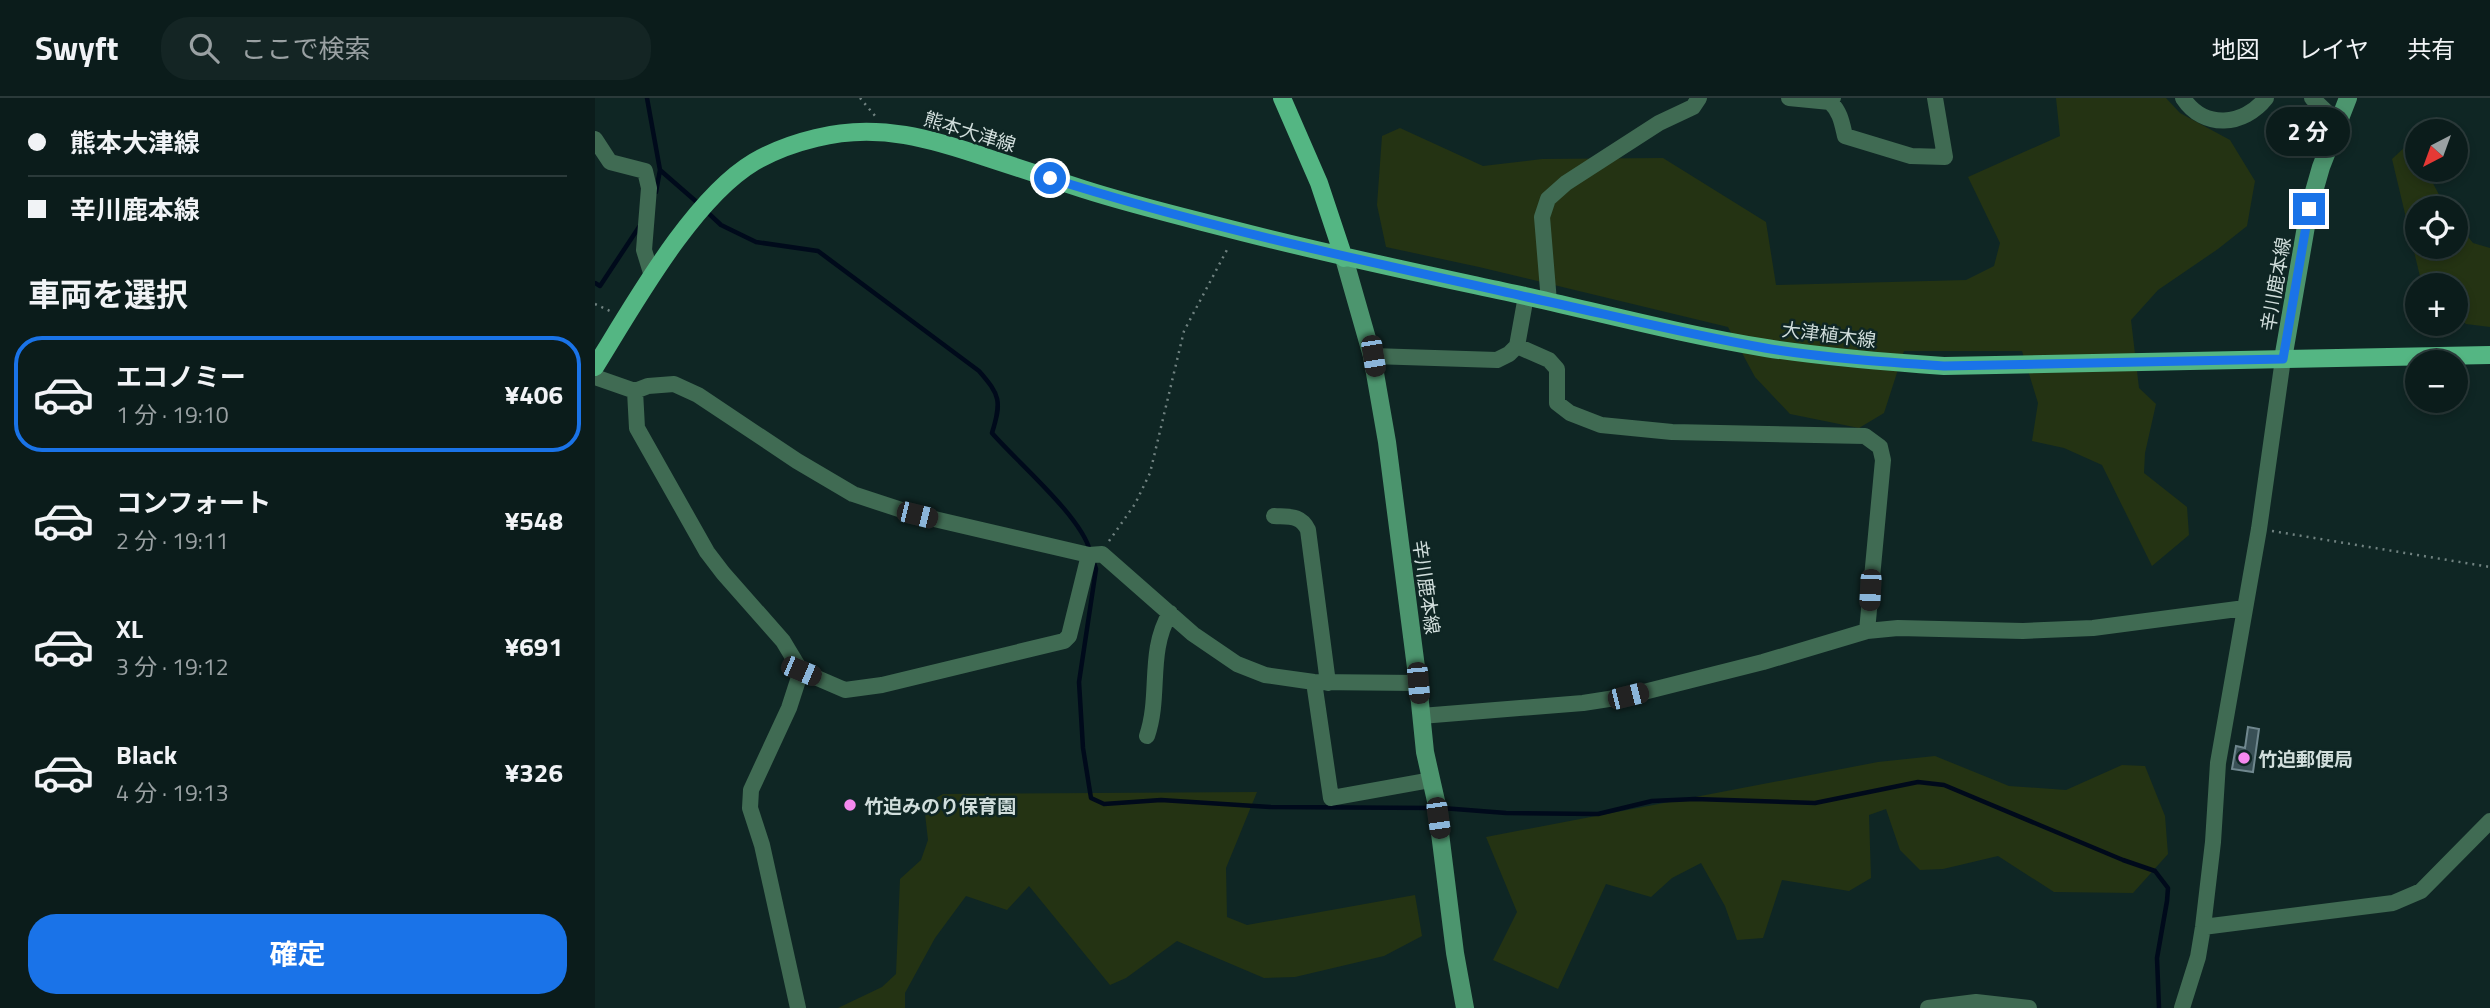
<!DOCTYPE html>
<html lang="ja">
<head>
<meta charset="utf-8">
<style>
	body { margin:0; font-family:"Titillium Web","Noto Sans JP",sans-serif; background:#142524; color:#f1f3f6; height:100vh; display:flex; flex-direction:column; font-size:26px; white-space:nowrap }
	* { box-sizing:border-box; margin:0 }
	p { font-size:23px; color:#9aa1a3 }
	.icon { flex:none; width:38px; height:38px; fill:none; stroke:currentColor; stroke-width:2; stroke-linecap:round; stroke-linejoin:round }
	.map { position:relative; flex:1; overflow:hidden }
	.side { display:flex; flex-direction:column; background:#0b1c1b; width:595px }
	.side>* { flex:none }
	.top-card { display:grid; align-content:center; height:154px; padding:0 28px; background:#0b1c1b }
	.needle { width:46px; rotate:221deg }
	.tools { position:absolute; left:1810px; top:21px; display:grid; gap:14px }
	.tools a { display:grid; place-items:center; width:63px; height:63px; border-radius:50%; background:#0b1c1b; box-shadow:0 4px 10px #0003,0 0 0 2px #2b3a3a; font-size:35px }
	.end { position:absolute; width:32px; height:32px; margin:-16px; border:9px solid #1a73e8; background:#fff; box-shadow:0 0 0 4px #fff }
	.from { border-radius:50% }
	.bubble { position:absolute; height:49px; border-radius:24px; background:#0b1c1b; box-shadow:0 4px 10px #0003,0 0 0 2px #2b3a3a; font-size:23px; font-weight:700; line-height:49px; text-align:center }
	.car { position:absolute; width:21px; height:42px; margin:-21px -10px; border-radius:9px; box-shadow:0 0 5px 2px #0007; background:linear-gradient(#222 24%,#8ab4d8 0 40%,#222 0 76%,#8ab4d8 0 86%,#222 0) }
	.top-card b { display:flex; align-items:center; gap:24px; height:66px; font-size:26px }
	.top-card b+b { border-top:2px solid #2b3a3a }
	.top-card i { width:18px; height:18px; background:#f1f3f6 }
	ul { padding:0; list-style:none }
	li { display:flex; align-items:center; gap:21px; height:116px; margin:0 14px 10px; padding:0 14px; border:4px solid transparent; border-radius:28px }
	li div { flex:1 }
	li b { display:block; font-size:26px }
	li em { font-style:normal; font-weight:700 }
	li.on { border-color:#1a73e8 }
	li>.icon { width:63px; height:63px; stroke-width:1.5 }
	h2 { padding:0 28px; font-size:32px; line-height:84px }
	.action { display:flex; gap:14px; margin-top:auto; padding:14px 28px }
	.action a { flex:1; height:80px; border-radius:28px; background:#1a73e8; color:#fff; font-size:28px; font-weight:700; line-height:80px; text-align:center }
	header { display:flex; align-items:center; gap:42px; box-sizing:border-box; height:98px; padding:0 35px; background:#0b1c1b; border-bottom:2px solid #2b3a3a }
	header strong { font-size:33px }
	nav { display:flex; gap:38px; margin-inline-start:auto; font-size:24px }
	.search { width:490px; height:63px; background:#142524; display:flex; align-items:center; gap:18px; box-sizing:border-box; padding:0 24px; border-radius:28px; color:#9aa1a3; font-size:26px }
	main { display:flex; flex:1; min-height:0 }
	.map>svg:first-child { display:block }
	.green { fill:#243313 }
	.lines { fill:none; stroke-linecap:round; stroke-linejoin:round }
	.stream { stroke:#000a1b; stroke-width:4.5 }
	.building { fill:#395056; stroke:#6f878e; stroke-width:2 }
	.path { stroke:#708280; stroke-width:2.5; stroke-dasharray:2 5; stroke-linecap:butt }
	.minor { stroke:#406b53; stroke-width:16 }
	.secondary { stroke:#4c956e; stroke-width:18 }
	.primary { stroke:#54b683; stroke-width:18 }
	.route { stroke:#1a73e8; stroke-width:9 }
	.poi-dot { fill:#f589ee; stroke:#0f2624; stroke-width:2.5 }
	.labels { text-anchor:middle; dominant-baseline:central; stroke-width:5; stroke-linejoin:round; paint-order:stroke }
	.street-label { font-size:19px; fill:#d1dedc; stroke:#0f2624 }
	.poi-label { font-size:19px; font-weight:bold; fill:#d1dedc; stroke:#0f2624; text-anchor:start }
</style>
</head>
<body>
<header>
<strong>Swyft</strong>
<div class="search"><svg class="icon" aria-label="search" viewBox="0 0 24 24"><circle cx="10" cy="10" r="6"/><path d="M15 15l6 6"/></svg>ここで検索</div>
<nav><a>地図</a><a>レイヤ</a><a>共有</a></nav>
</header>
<main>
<section class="side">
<div class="top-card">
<b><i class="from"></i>熊本大津線</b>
<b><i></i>辛川鹿本線</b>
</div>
<h2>車両を選択</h2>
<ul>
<li class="on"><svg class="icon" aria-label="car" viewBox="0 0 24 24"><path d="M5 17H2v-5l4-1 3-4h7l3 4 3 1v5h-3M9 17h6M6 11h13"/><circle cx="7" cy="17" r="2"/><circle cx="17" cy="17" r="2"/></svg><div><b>エコノミー</b><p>1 分 · 19:10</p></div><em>¥406</em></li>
<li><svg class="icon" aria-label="car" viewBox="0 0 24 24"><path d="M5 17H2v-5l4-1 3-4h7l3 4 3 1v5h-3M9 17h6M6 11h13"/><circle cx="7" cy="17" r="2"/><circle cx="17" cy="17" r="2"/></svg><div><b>コンフォート</b><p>2 分 · 19:11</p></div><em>¥548</em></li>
<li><svg class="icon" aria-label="car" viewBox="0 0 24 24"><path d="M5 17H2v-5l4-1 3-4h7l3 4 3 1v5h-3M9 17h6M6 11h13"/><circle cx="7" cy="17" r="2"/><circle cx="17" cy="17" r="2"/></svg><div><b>XL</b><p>3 分 · 19:12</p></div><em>¥691</em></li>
<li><svg class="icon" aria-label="car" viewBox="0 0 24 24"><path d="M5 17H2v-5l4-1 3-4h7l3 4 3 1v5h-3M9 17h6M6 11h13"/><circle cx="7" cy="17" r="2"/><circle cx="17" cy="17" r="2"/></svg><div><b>Black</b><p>4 分 · 19:13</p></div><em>¥326</em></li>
</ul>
<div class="action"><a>確定</a></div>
</section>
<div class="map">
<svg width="1895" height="910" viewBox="0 0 1895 910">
	<rect width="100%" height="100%" fill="#0f2624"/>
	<path class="green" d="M1461,0H1571L1585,15L1635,42L1660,83L1652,128L1623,151L1563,192L1536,222L1544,290L1561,306L1550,355L1549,375L1592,409L1594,437L1557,468L1507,367L1469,350L1437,343L1443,305L1427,253H1309L1289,315L1264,330L1195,316L1160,279L1133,229L884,169L791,149L782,107L787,38L805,30L888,68L947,61L1068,60L1171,124L1181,187L1371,182L1399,168L1405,145L1373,79L1465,38Z
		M1811,48L1822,58V72H1831L1851,110H1822V149H1860V123L1878,145L1895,150V229L1871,226L1860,217V187H1827L1797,61Z
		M1340,658L1414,688L1471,692L1527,667L1550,668L1570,718L1573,756L1538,795L1459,794L1403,758L1348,771L1325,772L1305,752L1291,711L1274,717L1276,780L1254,793L1187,782L1168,840L1142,842L1130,808L1106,765L1077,780L1056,799L1011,786L963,891L898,862L922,814L891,739L1283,664Z
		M662,694L631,770L632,819L652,827L820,797L827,838L789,858L700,879L669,880L582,843L531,880L515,887L434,788L412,812L371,798L340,840L310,895V910H243L287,889L301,876L305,781L326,762L333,742L329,707L348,696Z"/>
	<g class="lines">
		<path class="stream" d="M52,0L65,72L61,94
			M65,72L104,106
			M110,112L126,127L161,144L223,153L384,273C405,297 407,303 397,335C422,364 486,418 495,453
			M0,185L5,188L44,129
			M499,465L501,471L484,584L488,650L496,700L509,706L566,702L675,709L839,710
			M847,710L911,715L1003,716L1057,703L1100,701L1220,705L1323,684L1349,687L1528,762L1560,773L1573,790L1572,803L1562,860L1564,910"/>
	</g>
	<path class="building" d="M1653,629L1664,631L1658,674L1637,671L1641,648L1650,650Z"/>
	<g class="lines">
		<path class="path" d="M265,0L281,19
			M0,206L15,213
			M1677,433L1895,469
			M514,443L540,406L555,375L589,233L634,148"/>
		<path class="minor" d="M1194,0L1235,4L1238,0
			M1588,0C1609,32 1649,28 1671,0
			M1717,0L1742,24
			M1235,4C1245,13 1247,25 1250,38L1316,58L1350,59L1340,0
			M0,41L15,64L50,73L54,90L49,152L57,178
			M954,204L947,119L953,101L971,85L1064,25L1098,9L1104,0
			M922,248L954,262L962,271V305L975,315L1006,327L1077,334L1270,338L1285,349L1288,362L1272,533
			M777,258L902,262L914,256L922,248L931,198
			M0,279L40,293L53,288L79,286L103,297L202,363L258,396L322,417L494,457L507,456L598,536L642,566L670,577L719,584L823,585
			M40,293L42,330L112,454L128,475L188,543L206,573L250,592L287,587L469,543L474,538L494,457
			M679,418C695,419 706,417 713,432L733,585
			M719,584L736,700L836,682
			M826,618L988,605L1033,598L1168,564L1272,533L1303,530L1428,533L1498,530L1650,510
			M552,638C566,597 552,554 575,515
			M1608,829L1798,805L1826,793L1895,723
			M203,910L167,747L155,710L156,692L194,610L206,573
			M1333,910L1381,904L1434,910
			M1587,910L1603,859L1608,829L1618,744L1623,665L1664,431L1688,261"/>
		<path class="secondary" d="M749,160L777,258L792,344L823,585L830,654L841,703L860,855L870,910
			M1688,261L1714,111L1726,69L1753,0"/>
		<path class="primary" d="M687,0L724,85L749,160
			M0,269C38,208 97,101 159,64C178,53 200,45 221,40C283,24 338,41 396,61C427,71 457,81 488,91C538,107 589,119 639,132C736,157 833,177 930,198C1010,216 1090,237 1171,250C1230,259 1290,264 1349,268L1895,257"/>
	</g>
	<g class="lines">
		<path class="route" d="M455,80C612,130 772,163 932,199C1011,216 1090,236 1170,250C1229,260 1289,264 1349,268L1688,261L1714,111"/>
	</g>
	<g class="poi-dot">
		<circle cx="1649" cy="660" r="7"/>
		<circle cx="255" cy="707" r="7"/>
	</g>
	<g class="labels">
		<g class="street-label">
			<text transform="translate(375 33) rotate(17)">熊本大津線</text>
			<text transform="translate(1680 186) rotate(-80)">辛川鹿本線</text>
			<text transform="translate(1234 236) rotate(7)">大津植木線</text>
			<text transform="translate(832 489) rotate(82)">辛川鹿本線</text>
		</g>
		<g class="poi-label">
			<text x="1663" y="660">竹迫郵便局</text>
			<text x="269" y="707">竹迫みのり保育園</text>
		</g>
	</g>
</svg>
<div class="tools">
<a><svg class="needle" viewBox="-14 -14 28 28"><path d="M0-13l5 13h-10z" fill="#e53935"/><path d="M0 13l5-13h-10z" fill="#9aa1a3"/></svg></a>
<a><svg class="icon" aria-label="locate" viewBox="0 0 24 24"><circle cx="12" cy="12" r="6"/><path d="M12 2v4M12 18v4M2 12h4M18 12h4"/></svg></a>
<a>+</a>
<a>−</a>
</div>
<i class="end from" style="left:455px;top:80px"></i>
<i class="end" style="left:1714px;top:111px"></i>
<div class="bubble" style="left:1671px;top:9px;width:84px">2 分</div>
<i class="car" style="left:778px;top:258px;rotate:171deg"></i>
<i class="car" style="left:322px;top:417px;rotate:104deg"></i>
<i class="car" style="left:1275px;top:492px;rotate:183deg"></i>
<i class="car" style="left:206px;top:573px;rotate:113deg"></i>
<i class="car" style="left:823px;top:585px;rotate:175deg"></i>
<i class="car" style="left:1033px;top:598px;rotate:76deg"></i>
<i class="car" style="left:843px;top:720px;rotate:172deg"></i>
</div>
</main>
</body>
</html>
